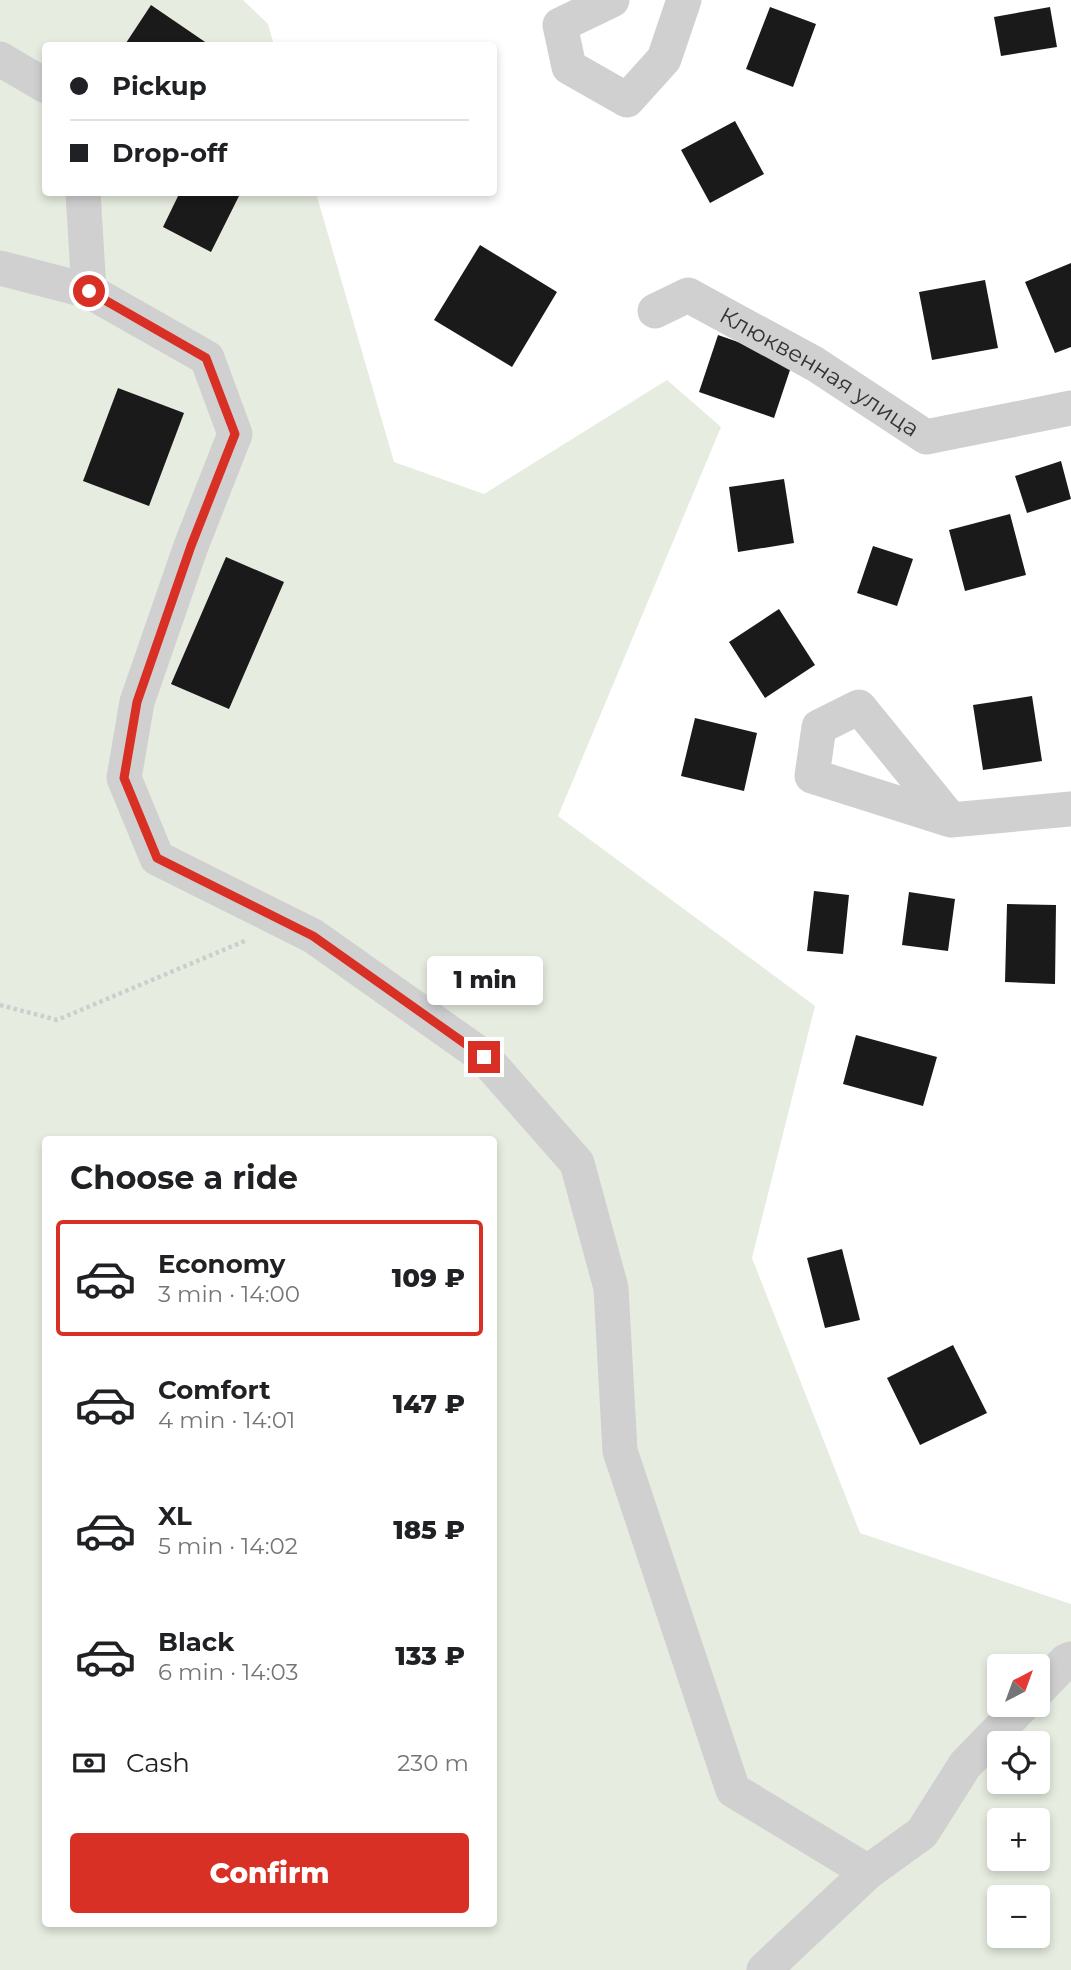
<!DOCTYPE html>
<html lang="en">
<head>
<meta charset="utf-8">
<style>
	body { margin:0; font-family:Montserrat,sans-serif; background:#f2f2f2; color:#202124; height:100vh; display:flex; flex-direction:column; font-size:26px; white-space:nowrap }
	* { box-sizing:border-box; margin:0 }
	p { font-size:23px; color:#757577 }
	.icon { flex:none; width:38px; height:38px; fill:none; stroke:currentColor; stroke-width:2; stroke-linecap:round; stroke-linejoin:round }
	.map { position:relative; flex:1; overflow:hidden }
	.side { position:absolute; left:42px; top:1136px; width:455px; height:791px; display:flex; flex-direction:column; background:#fff; border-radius:7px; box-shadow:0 4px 10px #0003 }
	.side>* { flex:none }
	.guide { position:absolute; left:42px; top:42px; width:455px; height:154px; border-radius:7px; box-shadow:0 4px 10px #0003; display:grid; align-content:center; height:154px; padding:0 28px; background:#fff }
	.needle { width:46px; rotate:41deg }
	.tools { position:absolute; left:987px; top:1654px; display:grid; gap:14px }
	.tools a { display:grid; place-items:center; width:63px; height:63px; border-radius:7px; background:#fff; box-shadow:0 4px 10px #0003; font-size:35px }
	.end { position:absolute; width:32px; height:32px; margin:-16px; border:9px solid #d93025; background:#fff; box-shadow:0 0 0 4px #fff }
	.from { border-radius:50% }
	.bubble { position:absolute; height:49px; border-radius:7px; background:#fff; box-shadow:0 4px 10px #0003; font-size:23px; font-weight:800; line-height:49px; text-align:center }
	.guide b { display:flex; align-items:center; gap:24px; height:66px; font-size:26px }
	.guide b+b { border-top:2px solid #e0e0e0 }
	.guide i { width:18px; height:18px; background:#202124 }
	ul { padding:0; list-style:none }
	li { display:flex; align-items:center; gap:21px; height:116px; margin:0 14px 10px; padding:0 14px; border:4px solid transparent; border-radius:7px }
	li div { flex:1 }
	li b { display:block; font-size:26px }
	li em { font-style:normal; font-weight:800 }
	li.on { border-color:#d93025 }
	li>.icon { width:63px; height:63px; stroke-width:1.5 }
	h2 { padding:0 28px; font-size:32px; line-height:84px }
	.pay { display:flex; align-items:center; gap:18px; height:77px; padding:0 28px; font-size:26px }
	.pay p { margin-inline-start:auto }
	.primary-button { display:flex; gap:14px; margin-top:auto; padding:14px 28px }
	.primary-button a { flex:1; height:80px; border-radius:7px; background:#d93025; color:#fff; font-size:28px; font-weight:800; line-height:80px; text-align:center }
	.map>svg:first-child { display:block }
	.green { fill:#e6ecdf; fill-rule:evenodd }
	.building { fill:#1a1a1a }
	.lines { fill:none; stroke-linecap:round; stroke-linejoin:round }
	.path { stroke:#cdcdcd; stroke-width:4.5; stroke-dasharray:3.5 3.5; stroke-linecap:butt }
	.minor { stroke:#d0d0d0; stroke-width:35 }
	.route { stroke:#d93025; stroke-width:9 }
	.labels { text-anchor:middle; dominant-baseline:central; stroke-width:7; stroke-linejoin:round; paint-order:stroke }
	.street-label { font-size:23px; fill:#333; stroke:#fff }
</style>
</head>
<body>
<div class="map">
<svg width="1071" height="1970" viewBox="0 0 1071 1970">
	<rect width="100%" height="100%" fill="#fff"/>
	<path class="green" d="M0,0H243L268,24L274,45L46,46V192L316,193L394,462L484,494L667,380L721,427L558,816L815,1006L752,1258L860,1533L1071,1604V1970H0ZM46,1139H494V1923H46ZM999,1666H1038V1704H999ZM999,1743H1038V1782H999ZM999,1820H1038V1858H999ZM999,1897H1038V1936H999Z"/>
	<path class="building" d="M151,5L211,46H124Z
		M770,7L816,24L793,87L746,69Z
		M1050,7L1057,47L1001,56L994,17Z
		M735,121L764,174L710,203L681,150Z
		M180,192H241L211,252L163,227Z
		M480,245L557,292L512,367L434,320Z
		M1071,263V347L1055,353L1025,282Z
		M985,280L998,348L932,360L919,292Z
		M718,335L793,361L774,418L699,392Z
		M118,388L184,413L149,506L83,481Z
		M1061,461L1071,499L1027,513L1015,476Z
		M784,479L794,543L738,552L729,487Z
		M1010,514L1026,575L965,591L949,530Z
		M873,546L913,559L897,606L857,593Z
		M226,557L284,582L229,709L171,684Z
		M779,609L815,665L765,698L729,642Z
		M1032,696L1042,761L983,770L973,705Z
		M695,718L757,733L744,791L681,776Z
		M814,891L849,895L843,954L807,951Z
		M909,892L955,899L948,951L902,945Z
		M1007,904L1056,905L1055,984L1005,982Z
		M856,1035L937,1057L923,1106L843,1084Z
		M842,1249L860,1320L825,1328L807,1258Z
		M953,1345L987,1413L920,1445L887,1378Z"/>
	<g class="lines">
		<path class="path" d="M0,1005L57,1020L247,940"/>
		<g class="minor">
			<path d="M612,0L560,25L569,67L627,100L664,59L684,0"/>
			<path d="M0,59L46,86"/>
			<path d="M83,192L89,291"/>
			<path d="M0,268L89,291L207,358L235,434L191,546L137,702L124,778L157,858L313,936L484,1057L577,1163L611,1288L620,1451L733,1790L868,1872"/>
			<path id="s1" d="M655,311L688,295L815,364L926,437L1071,408"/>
			<path d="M951,820L859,707L819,727L812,776L951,820L1071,809"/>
			<path d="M1038,1690L1066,1661L1071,1659"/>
			<path d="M764,1970L868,1872L922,1833L965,1765L1024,1704"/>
		</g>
	</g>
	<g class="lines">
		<path class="route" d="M89,291L206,358L235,434L191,546L137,702L124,778L157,858L313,936L484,1057"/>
	</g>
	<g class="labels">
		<g class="street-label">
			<text stroke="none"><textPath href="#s1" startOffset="189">Клюквенная улица</textPath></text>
		</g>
	</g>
</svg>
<div class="tools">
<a><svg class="needle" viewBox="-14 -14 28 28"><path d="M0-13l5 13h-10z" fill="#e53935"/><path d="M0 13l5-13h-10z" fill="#757577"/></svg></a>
<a><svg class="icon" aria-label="locate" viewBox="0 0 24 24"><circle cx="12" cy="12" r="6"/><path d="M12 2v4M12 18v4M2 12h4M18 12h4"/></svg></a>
<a>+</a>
<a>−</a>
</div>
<i class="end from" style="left:89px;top:291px"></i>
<i class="end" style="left:484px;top:1057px"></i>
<div class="bubble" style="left:427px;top:956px;width:116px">1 min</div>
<div class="guide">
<b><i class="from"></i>Pickup</b>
<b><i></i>Drop-off</b>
</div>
<section class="side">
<h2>Choose a ride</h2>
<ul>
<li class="on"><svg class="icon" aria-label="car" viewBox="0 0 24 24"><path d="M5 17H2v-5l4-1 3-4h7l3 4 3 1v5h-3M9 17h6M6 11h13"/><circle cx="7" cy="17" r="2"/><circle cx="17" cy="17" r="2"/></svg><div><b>Economy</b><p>3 min · 14:00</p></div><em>109 ₽</em></li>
<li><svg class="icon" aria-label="car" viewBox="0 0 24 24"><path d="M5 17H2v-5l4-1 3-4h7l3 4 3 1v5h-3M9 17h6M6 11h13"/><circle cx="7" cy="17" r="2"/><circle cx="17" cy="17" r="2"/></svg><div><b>Comfort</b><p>4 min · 14:01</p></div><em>147 ₽</em></li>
<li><svg class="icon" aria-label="car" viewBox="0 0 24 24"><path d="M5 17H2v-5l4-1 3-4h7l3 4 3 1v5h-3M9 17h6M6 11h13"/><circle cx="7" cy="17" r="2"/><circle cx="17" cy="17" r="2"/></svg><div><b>XL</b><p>5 min · 14:02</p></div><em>185 ₽</em></li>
<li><svg class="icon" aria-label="car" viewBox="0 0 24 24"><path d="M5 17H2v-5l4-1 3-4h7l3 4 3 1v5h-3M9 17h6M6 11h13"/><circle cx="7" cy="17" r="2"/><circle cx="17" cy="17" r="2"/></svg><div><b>Black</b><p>6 min · 14:03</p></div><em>133 ₽</em></li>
</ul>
<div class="pay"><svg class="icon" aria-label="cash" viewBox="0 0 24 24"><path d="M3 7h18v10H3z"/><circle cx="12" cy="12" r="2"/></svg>Cash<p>230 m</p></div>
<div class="primary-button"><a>Confirm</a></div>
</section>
</div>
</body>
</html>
